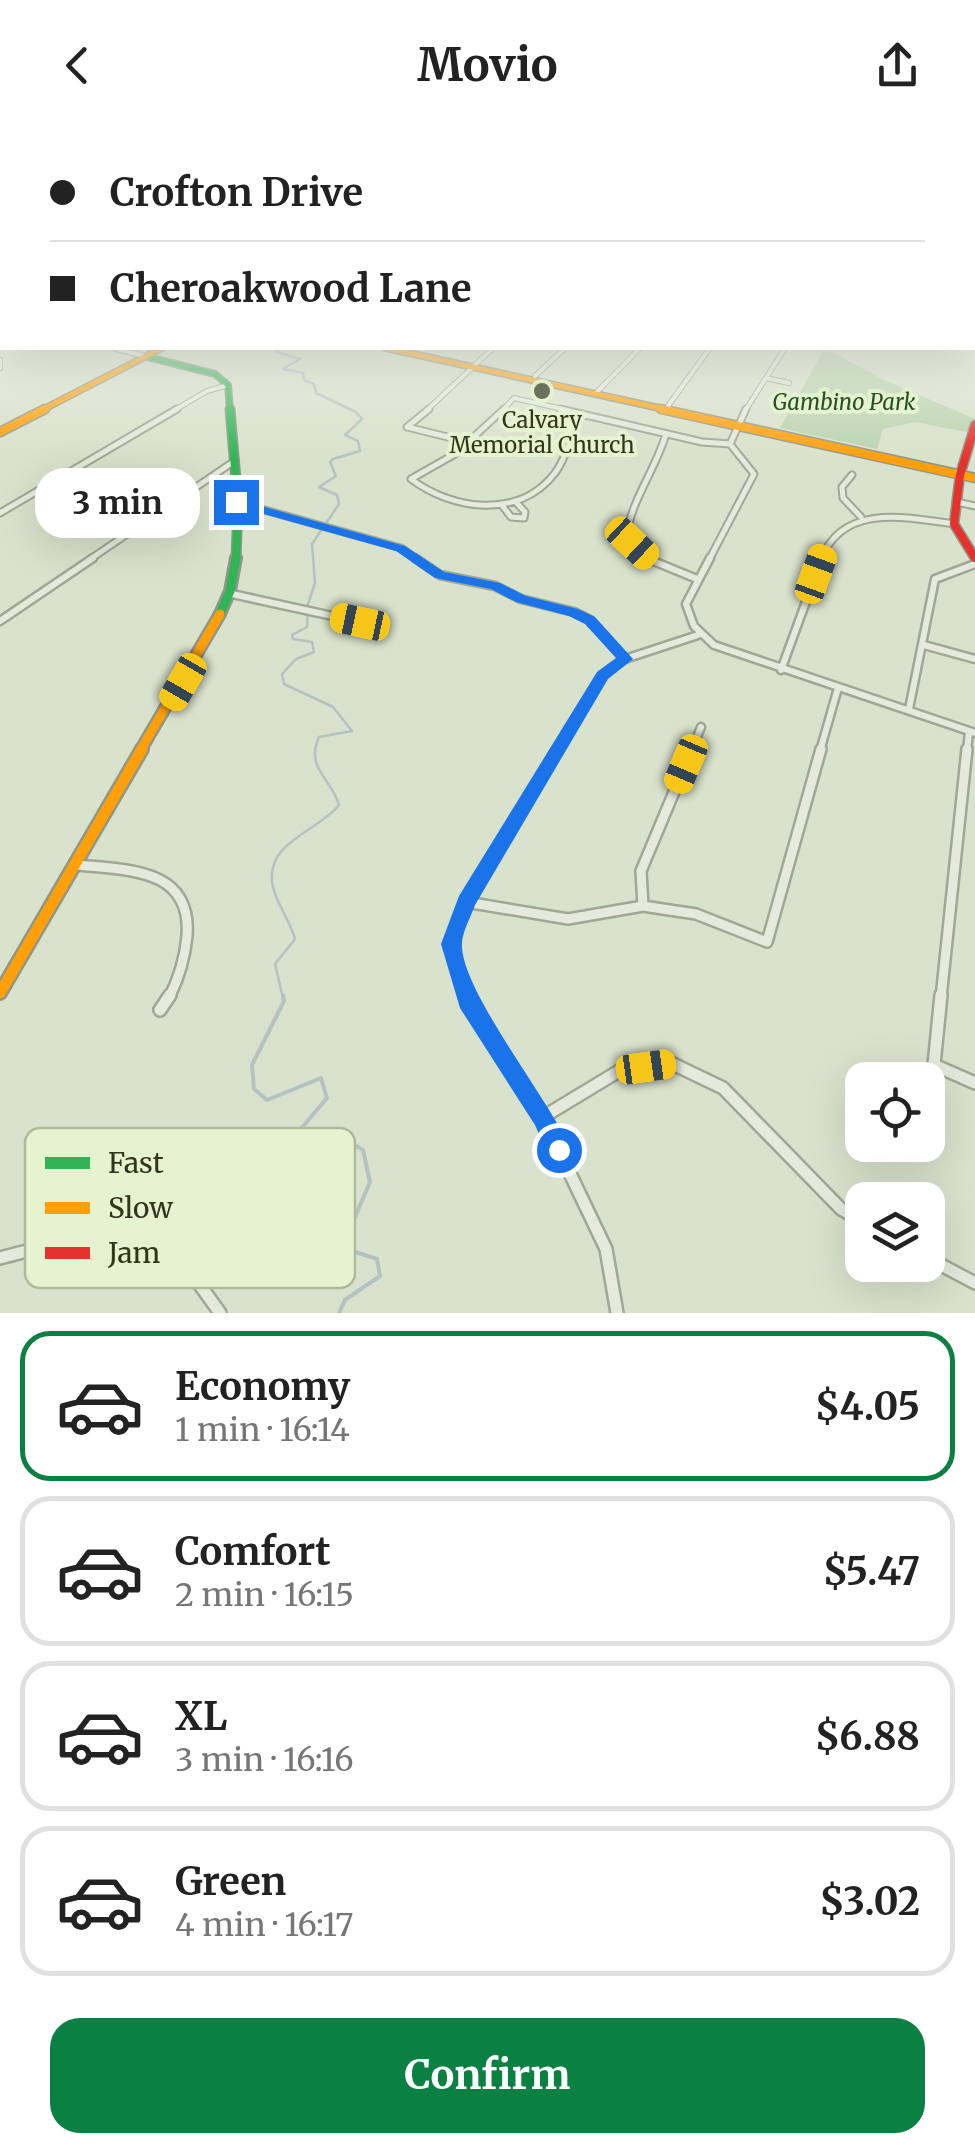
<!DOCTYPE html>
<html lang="en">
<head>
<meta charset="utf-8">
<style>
	body { margin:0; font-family:Merriweather,serif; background:#f6f6f6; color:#222; height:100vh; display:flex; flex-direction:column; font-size:38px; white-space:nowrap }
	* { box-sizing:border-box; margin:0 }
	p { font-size:32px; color:#767676 }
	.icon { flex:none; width:55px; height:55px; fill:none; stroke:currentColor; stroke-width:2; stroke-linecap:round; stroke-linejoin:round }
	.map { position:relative; height:1183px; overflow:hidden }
	.side { display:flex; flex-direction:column; background:#fff; flex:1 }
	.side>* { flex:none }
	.hud { position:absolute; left:0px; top:0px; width:975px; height:220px; box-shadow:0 10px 40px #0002; display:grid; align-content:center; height:220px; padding:0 50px; background:#fff }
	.tools { position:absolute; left:845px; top:932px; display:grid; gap:20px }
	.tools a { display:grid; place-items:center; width:100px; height:100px; border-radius:20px; background:#fff; box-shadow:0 10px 40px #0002; font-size:50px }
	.end { position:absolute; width:45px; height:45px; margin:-22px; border:12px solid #1a73e8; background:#fff; box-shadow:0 0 0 5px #fff }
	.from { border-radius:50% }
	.bubble { position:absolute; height:70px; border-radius:30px; background:#fff; box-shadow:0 10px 40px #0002; font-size:32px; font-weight:700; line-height:70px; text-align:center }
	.car { position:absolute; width:30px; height:60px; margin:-30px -15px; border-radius:12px; box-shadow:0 0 8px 2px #0007; background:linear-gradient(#f5c518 24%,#345 0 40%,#f5c518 0 76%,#345 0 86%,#f5c518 0) }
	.hud b { display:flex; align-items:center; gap:35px; height:95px; font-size:38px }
	.hud b+b { border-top:2px solid #e0e0e0 }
	.hud i { width:25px; height:25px; background:#222 }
	ul { padding:18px 0 0; list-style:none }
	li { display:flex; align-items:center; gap:30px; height:150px; margin:0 20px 15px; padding:0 30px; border:5px solid #e0e0e0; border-radius:30px }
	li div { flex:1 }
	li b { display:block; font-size:38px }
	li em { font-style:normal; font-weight:700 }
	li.on { border-color:#0b8043 }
	li>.icon { width:90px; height:90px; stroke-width:1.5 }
	.primary-button { display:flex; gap:20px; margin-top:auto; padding:20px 50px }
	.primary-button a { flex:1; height:115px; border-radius:30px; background:#0b8043; color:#fff; font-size:40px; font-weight:700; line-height:115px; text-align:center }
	header { display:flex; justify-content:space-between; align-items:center; height:130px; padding:0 50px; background:#fff; font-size:45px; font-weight:700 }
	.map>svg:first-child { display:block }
	.green { fill:#bad4af }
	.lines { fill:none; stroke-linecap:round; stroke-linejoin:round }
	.stream-far1 { stroke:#b4c2c2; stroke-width:2.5 }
	.stream { stroke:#b4c2c2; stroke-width:4 }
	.street-far4-casing { stroke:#a1a795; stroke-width:6 }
	.street-far3-casing { stroke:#a1a795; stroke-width:9 }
	.street-far2-casing { stroke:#a1a795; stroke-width:11 }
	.street-far1-casing { stroke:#a1a795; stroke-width:14 }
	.street-casing { stroke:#a1a795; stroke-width:16 }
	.fast-far2-casing { stroke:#919785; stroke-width:8 }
	.fast-far1-casing { stroke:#919785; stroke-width:11 }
	.fast-casing { stroke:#919785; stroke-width:14 }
	.slow-far3-casing { stroke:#919785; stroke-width:8 }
	.slow-far2-casing { stroke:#919785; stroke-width:11 }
	.slow-far1-casing { stroke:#919785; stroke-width:14 }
	.slow-casing { stroke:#919785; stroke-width:16 }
	.jam-casing { stroke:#919785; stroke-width:11 }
	.street-far4 { stroke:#e5eadd; stroke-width:4 }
	.street-far3 { stroke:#e5eadd; stroke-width:5 }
	.street-far2 { stroke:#e5eadd; stroke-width:6 }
	.street-far1 { stroke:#e5eadd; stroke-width:9 }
	.street { stroke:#e5eadd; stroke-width:11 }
	.fast-far2 { stroke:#30b455; stroke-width:5 }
	.fast-far1 { stroke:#30b455; stroke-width:8 }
	.fast { stroke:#30b455; stroke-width:9 }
	.slow-far3 { stroke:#ff9f0a; stroke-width:5 }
	.slow-far2 { stroke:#ff9f0a; stroke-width:8 }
	.slow-far1 { stroke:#ff9f0a; stroke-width:9 }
	.slow { stroke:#ff9f0a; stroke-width:11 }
	.jam { stroke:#e5322d; stroke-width:8 }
	.route { fill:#1a73e8 }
	.poi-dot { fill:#6c725b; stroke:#e5f3d1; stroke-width:4 }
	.labels { text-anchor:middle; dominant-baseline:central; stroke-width:8; stroke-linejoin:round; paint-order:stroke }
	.far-park-label { font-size:22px; font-style:italic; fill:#275025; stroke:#e5f3d1 }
	.far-poi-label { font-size:22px; fill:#31351e; stroke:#e5f3d1 }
	.key { fill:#e5f3d1; stroke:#afba9b; stroke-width:2.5 }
	.key-label { font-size:28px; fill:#31351e }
</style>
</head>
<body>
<header><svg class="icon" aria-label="back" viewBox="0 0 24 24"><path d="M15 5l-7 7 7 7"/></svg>Movio<svg class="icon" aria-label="share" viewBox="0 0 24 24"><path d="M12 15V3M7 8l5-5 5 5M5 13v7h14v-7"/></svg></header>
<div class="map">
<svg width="975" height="1183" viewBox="0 0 975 1183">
	<rect width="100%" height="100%" fill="#d9e2cc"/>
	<path class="green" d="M825,218L882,249L975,289V292L966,302L915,292L883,299L877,319L780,298Z"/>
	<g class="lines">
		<path class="stream-far1" d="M277,218V222L300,229L283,239L303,243L304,250L314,254L316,263L356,282L362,289L345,305L358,311L360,321L333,329L330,332L336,346L319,357L337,365L339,374L312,414L315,453L308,474L307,497L292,505L293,509L312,512L314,522L296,529L282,544L284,554L333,577L352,601L319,607C305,639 331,647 339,675C317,703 263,712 273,757C277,775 290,790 295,809L275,834L283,868"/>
		<path class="stream" d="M283,865L284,871L252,935L254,959L267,970L321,948L327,968L299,1001V1007L310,1012L342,1007L363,1020L370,1052L347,1106L349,1120L377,1129L380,1146L345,1170L339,1183"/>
		<g class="street-far4-casing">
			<path id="street-far4" d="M113,218L148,227
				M0,230V238
				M535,246L565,218
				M766,248L789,253
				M595,264L640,218
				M668,276L710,218
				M173,281L207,261L228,255
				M426,281L493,218
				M502,281L514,268L571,281
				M745,281L785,218"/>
		</g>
		<g class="street-far3-casing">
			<path id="street-far3" d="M504,279L455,324L411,349C452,380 519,390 555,343C568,326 570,304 581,285
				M560,279L702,312L730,314
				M407,297L429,279
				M407,297L472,313
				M852,345L842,357L843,368L861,387
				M236,372L401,418L418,430
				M957,372L975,376
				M501,374L511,387L524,388L525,382L515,371
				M0,383L177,279
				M89,430L233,332
				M649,430L626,408C631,370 655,341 666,304
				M709,430L754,344L730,314L746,279
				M821,430C842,373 906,387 954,394"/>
		</g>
		<g class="street-far2-casing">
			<path id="street-far2" d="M415,428L440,445L495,456L521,469L574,482L590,490L625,529
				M646,428L697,449
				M710,428L686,474L694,496L714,515L975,603
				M232,464L360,492
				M0,491L93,428
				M924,515L975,529
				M781,540L822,428
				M909,579L935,449L975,434
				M556,621L602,545L625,529L698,505
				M691,621L701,597
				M820,621L838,558
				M967,621L969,602"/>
		</g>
		<g class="street-far1-casing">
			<path id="street-far1" d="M77,735C128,740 192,738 187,806C185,828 179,848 169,868
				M466,772L568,789L643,776L696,784L767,812L821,619
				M643,776L641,741L692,619
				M467,868L451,814L466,772L558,619
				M941,868L967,619"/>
		</g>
		<g class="street-casing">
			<path id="street" d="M466,865L543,987L606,1119L617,1183
				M941,865L934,935L975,953
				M160,880L170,865
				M543,987L619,941L673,934L723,958L841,1079L862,1091
				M0,1128L99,1102L172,1116L220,1183
				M928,1128L975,1153"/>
		</g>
		<g class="fast-far2-casing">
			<path id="fast-far2" d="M148,227L215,244L228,255L230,281"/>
		</g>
		<g class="fast-far1-casing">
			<path id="fast-far1" d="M230,279L238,373L236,430"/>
		</g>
		<g class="fast-casing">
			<path id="fast" d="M220,484L230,461L236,428"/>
		</g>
		<g class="slow-far3-casing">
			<path id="slow-far3" d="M386,218L673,281
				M40,281L162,218"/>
		</g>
		<g class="slow-far2-casing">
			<path id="slow-far2" d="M661,279L975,348
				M0,302L45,279"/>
		</g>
		<g class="slow-far1-casing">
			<path id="slow-far1" d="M140,621L220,484"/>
		</g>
		<g class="slow-casing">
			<path id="slow" d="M0,863L142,619"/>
		</g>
		<g class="jam-casing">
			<path id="jam" d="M975,295L960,345L954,394L975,428"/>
		</g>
		<use href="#street-far4" class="street-far4"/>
		<use href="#street-far3" class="street-far3"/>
		<use href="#street-far2" class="street-far2"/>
		<use href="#street-far1" class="street-far1"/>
		<use href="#street" class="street"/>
		<use href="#fast-far2" class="fast-far2"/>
		<use href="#fast-far1" class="fast-far1"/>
		<use href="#fast" class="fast"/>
		<use href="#slow-far3" class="slow-far3"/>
		<use href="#slow-far2" class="slow-far2"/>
		<use href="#slow-far1" class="slow-far1"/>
		<use href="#slow" class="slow"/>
		<use href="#jam" class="jam"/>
	</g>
	<linearGradient id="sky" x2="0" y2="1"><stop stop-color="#93bad9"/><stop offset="0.5" stop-color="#eef2e8"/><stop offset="1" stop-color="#eef2e8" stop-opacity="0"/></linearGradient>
	<rect width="975" height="330" fill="url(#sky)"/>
	<path class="route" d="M236,369L405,416L444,442L500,453L526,466L578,479L595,487L633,529L608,549L475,775C471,786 463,801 462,812C458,857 550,970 571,1020L567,1029L559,1032L550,1029L535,995L460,878L441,814L459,766L597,542L616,528L585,494L569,486L516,472L491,459L435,448L396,421L232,375Z"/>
	<circle class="poi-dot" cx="542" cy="261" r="10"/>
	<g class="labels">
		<g class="far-park-label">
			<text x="844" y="272">Gambino Park</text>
		</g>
		<g class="far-poi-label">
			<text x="542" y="290">Calvary<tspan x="542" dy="25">Memorial Church</tspan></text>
		</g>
	</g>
	<rect x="25" y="998" width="330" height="160" rx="15" class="key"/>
	<rect x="45" y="1027" width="45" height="12" fill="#30b455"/>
	<rect x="45" y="1072" width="45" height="12" fill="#ff9f0a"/>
	<rect x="45" y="1117" width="45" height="12" fill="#e5322d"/>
	<g class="key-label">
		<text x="108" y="1043">Fast</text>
		<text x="108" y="1088">Slow</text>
		<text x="108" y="1133">Jam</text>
	</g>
</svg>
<div class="tools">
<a><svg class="icon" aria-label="locate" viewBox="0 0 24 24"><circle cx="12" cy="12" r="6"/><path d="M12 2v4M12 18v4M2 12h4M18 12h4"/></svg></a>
<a><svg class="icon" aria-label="layers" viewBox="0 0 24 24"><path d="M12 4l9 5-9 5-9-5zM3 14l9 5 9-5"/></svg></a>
</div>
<i class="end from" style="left:559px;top:1020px"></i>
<i class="end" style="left:236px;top:372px"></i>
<div class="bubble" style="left:35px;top:338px;width:165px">3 min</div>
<i class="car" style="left:632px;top:413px;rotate:133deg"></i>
<i class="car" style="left:816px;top:444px;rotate:20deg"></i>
<i class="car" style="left:360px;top:492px;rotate:282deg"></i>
<i class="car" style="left:183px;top:552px;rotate:210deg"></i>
<i class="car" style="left:686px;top:634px;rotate:203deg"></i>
<i class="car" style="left:646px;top:937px;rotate:82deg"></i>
<div class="hud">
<b><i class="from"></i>Crofton Drive</b>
<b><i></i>Cheroakwood Lane</b>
</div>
</div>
<section class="side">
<ul>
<li class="on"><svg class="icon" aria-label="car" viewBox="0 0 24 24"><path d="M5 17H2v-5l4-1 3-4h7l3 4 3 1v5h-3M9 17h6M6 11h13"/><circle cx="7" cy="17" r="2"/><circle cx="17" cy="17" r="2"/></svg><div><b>Economy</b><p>1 min · 16:14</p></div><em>$4.05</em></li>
<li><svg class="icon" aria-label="car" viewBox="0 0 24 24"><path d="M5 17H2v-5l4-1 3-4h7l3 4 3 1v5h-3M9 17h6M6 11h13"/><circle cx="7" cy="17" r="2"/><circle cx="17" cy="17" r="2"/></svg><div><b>Comfort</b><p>2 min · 16:15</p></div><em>$5.47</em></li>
<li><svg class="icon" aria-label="car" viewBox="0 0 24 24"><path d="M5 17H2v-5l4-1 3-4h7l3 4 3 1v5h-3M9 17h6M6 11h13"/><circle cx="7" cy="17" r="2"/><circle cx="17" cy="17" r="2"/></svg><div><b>XL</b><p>3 min · 16:16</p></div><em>$6.88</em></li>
<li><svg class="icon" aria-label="car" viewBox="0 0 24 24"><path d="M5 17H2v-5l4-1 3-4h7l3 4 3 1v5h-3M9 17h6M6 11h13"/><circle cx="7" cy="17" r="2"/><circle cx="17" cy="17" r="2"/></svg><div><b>Green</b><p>4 min · 16:17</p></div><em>$3.02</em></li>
</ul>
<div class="primary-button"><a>Confirm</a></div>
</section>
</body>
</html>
